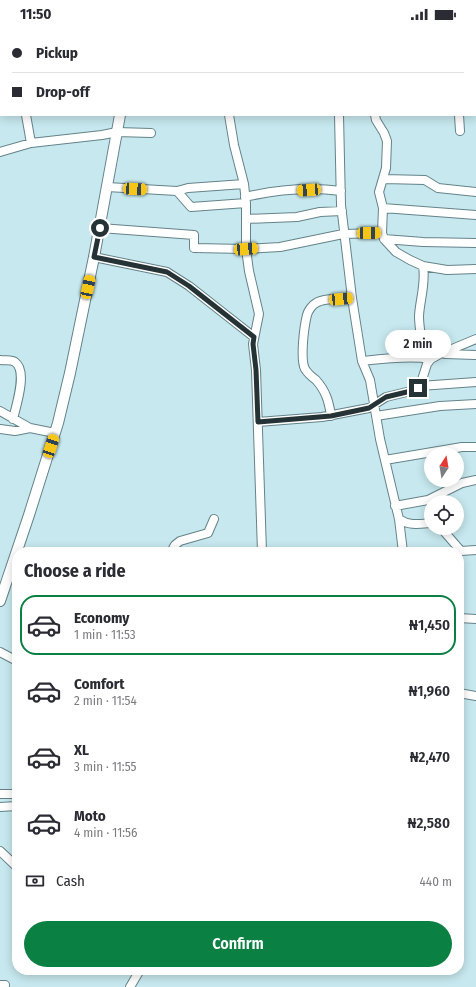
<!DOCTYPE html>
<html lang="en">
<head>
<meta charset="utf-8">
<style>
	body { margin:0; font-family:"Fira Sans Condensed",sans-serif; background:#f7f7f7; color:#2b2b33; height:100vh; display:flex; flex-direction:column; font-size:15px; white-space:nowrap }
	* { box-sizing:border-box; margin:0 }
	p { font-size:13px; color:#7c7c81 }
	.icon { flex:none; width:22px; height:22px; fill:none; stroke:currentColor; stroke-width:2; stroke-linecap:round; stroke-linejoin:round }
	.map { position:relative; flex:1; overflow:hidden }
	.drawer { position:absolute; left:12px; top:519px; width:452px; height:428px; display:flex; flex-direction:column; background:#fff; border-radius:16px; box-shadow:0 2px 10px #0003 }
	.drawer>* { flex:none }
	.top-card { position:absolute; left:0px; top:0px; width:476px; height:88px; box-shadow:0 2px 10px #0003; display:grid; align-content:center; height:88px; padding:0 12px; background:#fff }
	.needle { width:26px; rotate:12deg }
	.tools { position:absolute; left:424px; top:419px; display:grid; gap:8px }
	.tools a { display:grid; place-items:center; width:40px; height:40px; border-radius:50%; background:#fff; box-shadow:0 2px 10px #0003; font-size:20px }
	.end { position:absolute; width:18px; height:18px; margin:-9px; border:5px solid #263336; background:#fff; box-shadow:0 0 0 2px #fff }
	.from { border-radius:50% }
	.bubble { position:absolute; height:28px; border-radius:14px; background:#fff; box-shadow:0 2px 10px #0003; font-size:13px; font-weight:600; line-height:28px; text-align:center }
	.car { position:absolute; width:12px; height:24px; margin:-12px -6px; border-radius:5px; box-shadow:0 0 3px 1px #0007; background:linear-gradient(#f5c518 24%,#345 0 40%,#f5c518 0 76%,#345 0 86%,#f5c518 0) }
	.top-card b { display:flex; align-items:center; gap:14px; height:38px; font-size:15px }
	.top-card b+b { border-top:1px solid #e1e1e2 }
	.top-card i { width:10px; height:10px; background:#2b2b33 }
	ul { padding:0; list-style:none }
	li { display:flex; align-items:center; gap:12px; height:60px; margin:0 8px 6px; padding:0 4px; border:2px solid transparent; border-radius:16px }
	li div { flex:1 }
	li b { display:block; font-size:15px }
	li em { font-style:normal; font-weight:600 }
	li.active { border-color:#0b8043 }
	li>.icon { width:36px; height:36px; stroke-width:1.5 }
	h2 { padding:0 12px; font-size:18px; line-height:48px }
	.pay { display:flex; align-items:center; gap:10px; height:44px; padding:0 12px; font-size:15px }
	.pay p { margin-inline-start:auto }
	.primary-button { display:flex; gap:8px; margin-top:auto; padding:8px 12px }
	.primary-button a { flex:1; height:46px; border-radius:24px; background:#0b8043; color:#fff; font-size:16px; font-weight:600; line-height:46px; text-align:center }
	.status { display:flex; justify-content:space-between; align-items:center; height:28px; padding:0 20px; background:#fff; direction:ltr }
	.status svg { height:11px; fill:currentColor }
	.map>svg:first-child { display:block }
	.lines { fill:none; stroke-linecap:round; stroke-linejoin:round }
	.minor-casing { stroke:#648389; stroke-width:10 }
	.tertiary-casing { stroke:#648389; stroke-width:12 }
	.minor { stroke:#fff; stroke-width:8 }
	.tertiary { stroke:#fff; stroke-width:10 }
	.route { stroke:#263336; stroke-width:5 }
</style>
</head>
<body>
<div class="status"><b>11:50</b><svg viewBox="0 0 49 12"><path d="M0 12V9h3v3zM5 12V6h3v6zM10 12V3h3v9zM15 12V0h3v12zM26 1h20v11H26zM47 4h2v5h-2z"/></svg></div>
<div class="map">
<svg width="476" height="959" viewBox="0 0 476 959">
	<rect width="100%" height="100%" fill="#c6e8ee"/>
	<g class="lines">
		<g class="minor-casing">
			<path id="minor" d="M8,1L17,0
				M60,1L61,0
				M309,1V0
				M389,1V0
				M0,2H1
				M475,6H476
				M475,41H476
				M0,72H1
				M229,87L234,117L244,156L246,175V221L249,243L259,286L253,316L256,342L262,524
				M339,87L341,177L352,270L362,333L370,352L380,411L399,491L403,524
				M375,87L376,92L384,105L387,113L386,140L379,164L383,180L382,205L384,211L396,224L410,232L423,238L447,242L476,241
				M459,87L460,103
				M31,115L102,107L117,104L151,105
				M0,124L31,115L26,87
				M384,151L425,152L438,160L476,164
				M107,159L177,163L191,179L246,175
				M177,163L188,160L244,156
				M245,169C275,162 310,159 341,163
				M383,180L476,187
				M246,191L297,189L320,184L342,183
				M100,200L194,207V220L246,221L280,219L343,206L382,205
				M384,211L423,214L476,215
				M94,229L167,244L189,258L254,309
				M423,238C426,255 420,271 419,288C419,302 423,316 423,330
				M445,326L476,327
				M0,332C5,333 11,331 15,334C28,343 16,378 13,391
				M362,333C380,331 412,327 429,331
				M420,358L476,354
				M0,383L30,400L55,405
				M331,388C329,374 326,363 316,352C312,349 308,346 305,341C300,331 304,299 307,287C308,283 312,277 316,275C323,270 342,271 352,270
				M376,388L440,378L476,376
				M258,394L322,389L369,380L386,369L415,362L420,358L427,336L431,331L440,326L476,311
				M0,401L15,403L30,400
				M385,432L462,419H476
				M395,478L428,472L462,455L476,452
				M399,491C409,498 419,496 431,495
				M441,500L461,523L476,522
				M171,524L175,517L180,513L208,505L214,491
				M459,590L476,591
				M0,624L17,633
				M459,665L476,668
				M0,766H17
				M0,779L17,778
				M0,823L17,839
				M0,957H5
				M130,959L140,942"/>
		</g>
		<g class="tertiary-casing">
			<path id="tertiary" d="M134,1V0
				M0,573L29,487L58,395L70,345L94,229L120,87"/>
		</g>
		<use href="#minor" class="minor"/>
		<use href="#tertiary" class="tertiary"/>
	</g>
	<g class="lines">
		<path class="route" d="M100,200L94,229L167,244L189,258L254,309L253,316L256,342L258,394L331,388L369,380L386,369L415,362L418,360"/>
	</g>
</svg>
<div class="tools">
<a><svg class="needle" viewBox="-14 -14 28 28"><path d="M0-13l5 13h-10z" fill="#e53935"/><path d="M0 13l5-13h-10z" fill="#7c7c81"/></svg></a>
<a><svg class="icon" aria-label="locate" viewBox="0 0 24 24"><circle cx="12" cy="12" r="6"/><path d="M12 2v4M12 18v4M2 12h4M18 12h4"/></svg></a>
</div>
<i class="end from" style="left:100px;top:200px"></i>
<i class="end" style="left:418px;top:360px"></i>
<div class="bubble" style="left:385px;top:302px;width:66px">2 min</div>
<i class="car" style="left:135px;top:161px;rotate:93deg"></i>
<i class="car" style="left:309px;top:162px;rotate:266deg"></i>
<i class="car" style="left:369px;top:205px;rotate:89deg"></i>
<i class="car" style="left:246px;top:221px;rotate:86deg"></i>
<i class="car" style="left:88px;top:259px;rotate:12deg"></i>
<i class="car" style="left:341px;top:271px;rotate:85deg"></i>
<i class="car" style="left:51px;top:418px;rotate:18deg"></i>
<div class="top-card">
<b><i class="from"></i>Pickup</b>
<b><i></i>Drop-off</b>
</div>
<section class="drawer">
<h2>Choose a ride</h2>
<ul>
<li class="active"><svg class="icon" aria-label="car" viewBox="0 0 24 24"><path d="M5 17H2v-5l4-1 3-4h7l3 4 3 1v5h-3M9 17h6M6 11h13"/><circle cx="7" cy="17" r="2"/><circle cx="17" cy="17" r="2"/></svg><div><b>Economy</b><p>1 min · 11:53</p></div><em>₦1,450</em></li>
<li><svg class="icon" aria-label="car" viewBox="0 0 24 24"><path d="M5 17H2v-5l4-1 3-4h7l3 4 3 1v5h-3M9 17h6M6 11h13"/><circle cx="7" cy="17" r="2"/><circle cx="17" cy="17" r="2"/></svg><div><b>Comfort</b><p>2 min · 11:54</p></div><em>₦1,960</em></li>
<li><svg class="icon" aria-label="car" viewBox="0 0 24 24"><path d="M5 17H2v-5l4-1 3-4h7l3 4 3 1v5h-3M9 17h6M6 11h13"/><circle cx="7" cy="17" r="2"/><circle cx="17" cy="17" r="2"/></svg><div><b>XL</b><p>3 min · 11:55</p></div><em>₦2,470</em></li>
<li><svg class="icon" aria-label="car" viewBox="0 0 24 24"><path d="M5 17H2v-5l4-1 3-4h7l3 4 3 1v5h-3M9 17h6M6 11h13"/><circle cx="7" cy="17" r="2"/><circle cx="17" cy="17" r="2"/></svg><div><b>Moto</b><p>4 min · 11:56</p></div><em>₦2,580</em></li>
</ul>
<div class="pay"><svg class="icon" aria-label="cash" viewBox="0 0 24 24"><path d="M3 7h18v10H3z"/><circle cx="12" cy="12" r="2"/></svg>Cash<p>440 m</p></div>
<div class="primary-button"><a>Confirm</a></div>
</section>
</div>
</body>
</html>
